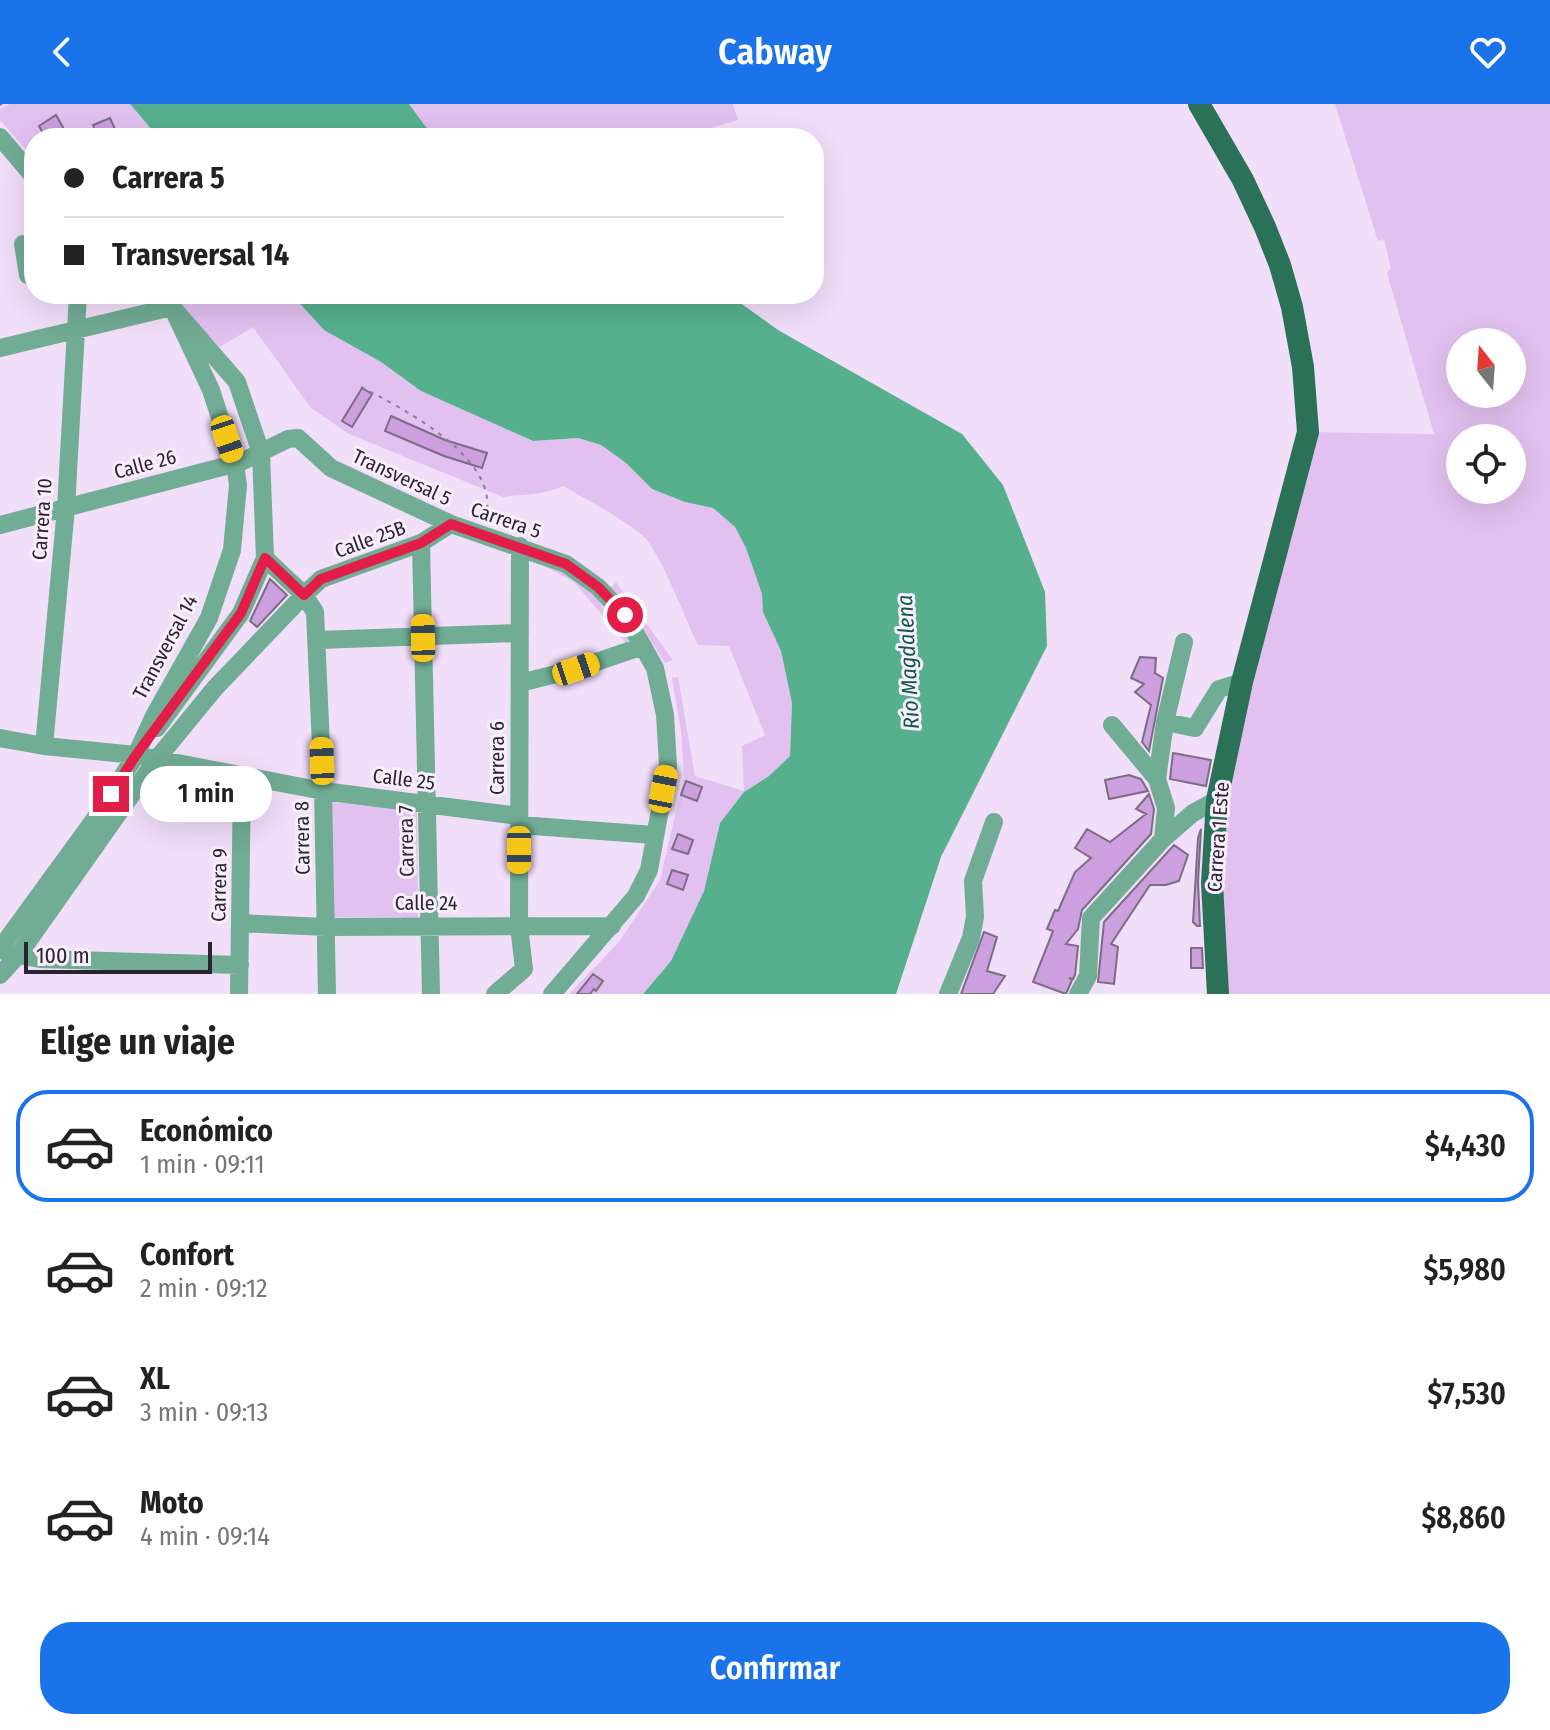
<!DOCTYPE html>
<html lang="es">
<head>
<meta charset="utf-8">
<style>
	body { margin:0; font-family:"Fira Sans Condensed",sans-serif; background:#f2f2f2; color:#222; height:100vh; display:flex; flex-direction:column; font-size:30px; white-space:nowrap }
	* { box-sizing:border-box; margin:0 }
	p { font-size:26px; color:#767676 }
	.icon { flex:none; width:44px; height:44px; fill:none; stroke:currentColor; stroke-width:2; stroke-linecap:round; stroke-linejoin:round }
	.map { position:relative; height:890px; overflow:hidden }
	.drawer { display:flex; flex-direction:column; background:#fff; flex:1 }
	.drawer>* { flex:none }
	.guide { position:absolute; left:24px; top:24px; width:800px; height:176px; border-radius:32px; box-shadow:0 8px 32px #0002; display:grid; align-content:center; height:176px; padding:0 40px; background:#fff }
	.needle { width:52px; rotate:343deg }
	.buttons { position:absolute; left:1446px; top:224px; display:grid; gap:16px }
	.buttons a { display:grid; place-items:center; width:80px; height:80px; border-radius:50%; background:#fff; box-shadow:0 8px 32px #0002; font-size:40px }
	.scale { position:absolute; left:24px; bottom:20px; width:188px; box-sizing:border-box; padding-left:8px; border:4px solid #2b242e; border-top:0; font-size:22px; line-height:28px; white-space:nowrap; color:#2b242e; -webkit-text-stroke:6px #f9eefe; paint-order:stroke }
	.end { position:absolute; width:36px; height:36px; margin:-18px; border:10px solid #e11d48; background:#fff; box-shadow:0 0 0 4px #fff }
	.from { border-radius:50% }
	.bubble { position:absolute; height:56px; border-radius:28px; background:#fff; box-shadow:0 8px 32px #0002; font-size:26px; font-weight:600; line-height:56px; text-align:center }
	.car { position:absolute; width:24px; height:48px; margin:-24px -12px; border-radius:10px; box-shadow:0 0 6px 2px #0007; background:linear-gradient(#f5c518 24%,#345 0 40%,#f5c518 0 76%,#345 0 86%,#f5c518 0) }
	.guide b { display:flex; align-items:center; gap:28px; height:76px; font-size:30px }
	.guide b+b { border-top:2px solid #e0e0e0 }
	.guide i { width:20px; height:20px; background:#222 }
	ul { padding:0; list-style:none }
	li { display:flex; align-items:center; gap:24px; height:112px; margin:0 16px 12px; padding:0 24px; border:4px solid transparent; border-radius:32px }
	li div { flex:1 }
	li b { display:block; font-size:30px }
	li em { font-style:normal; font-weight:600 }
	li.selected { border-color:#1a73e8 }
	li>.icon { width:72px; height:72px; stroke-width:1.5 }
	h2 { padding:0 40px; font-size:36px; line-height:96px }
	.action { display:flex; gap:16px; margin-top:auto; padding:16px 40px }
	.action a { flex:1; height:92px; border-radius:32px; background:#1a73e8; color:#fff; font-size:32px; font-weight:600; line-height:92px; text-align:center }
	header { display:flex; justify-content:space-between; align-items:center; height:104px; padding:0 40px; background:#1a73e8; color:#fff; font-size:36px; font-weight:600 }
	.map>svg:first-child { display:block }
	.green { fill:#e2c1f0; fill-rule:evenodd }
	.water { fill:#56b08e }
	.building { fill:#cc9fdf; stroke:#7c6c83; stroke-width:2 }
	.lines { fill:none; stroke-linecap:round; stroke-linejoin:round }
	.path { stroke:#8a7e90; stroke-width:2; stroke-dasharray:4 6; stroke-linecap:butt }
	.minor { stroke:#71ac94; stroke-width:18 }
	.major { stroke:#2a7158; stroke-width:22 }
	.route { stroke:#e11d48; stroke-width:10 }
	.labels { text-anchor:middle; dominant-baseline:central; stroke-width:6; stroke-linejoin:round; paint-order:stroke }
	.street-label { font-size:20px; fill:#2b242e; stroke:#f9eefe }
	.water-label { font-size:22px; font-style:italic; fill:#0f5841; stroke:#f9eefe }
</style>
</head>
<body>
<header><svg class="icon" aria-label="back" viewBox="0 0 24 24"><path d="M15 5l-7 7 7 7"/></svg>Cabway<svg class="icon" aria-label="heart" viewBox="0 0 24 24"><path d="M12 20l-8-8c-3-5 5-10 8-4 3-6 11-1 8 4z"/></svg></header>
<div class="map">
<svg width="1550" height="890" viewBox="0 0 1550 890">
	<rect width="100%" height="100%" fill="#f1def9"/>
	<path class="green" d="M10,0H130L159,34H34V55L0,16V5Z
		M409,0H733L738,16L677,34H443L426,23Z
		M1335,0H1550V890H1218L1215,735L1308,328L1434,330L1387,169L1391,164L1384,135L1378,137ZM1460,238H1512V290H1460ZM1460,334H1512V386H1460Z
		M166,190H291L324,226L381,258L421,287L533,337L578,334L601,341L626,359L652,385L685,398L713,404L735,423L746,444L762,490L763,508L781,547L792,599L790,652L769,672L744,688L720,719L704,787L671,857L643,890H569L619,838L660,776L684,673L681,626L672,574L678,573L695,672L744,687L742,642L765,631L729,542L698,541C686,517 660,446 642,431C619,412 588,397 563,382C537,393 529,389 503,393L349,330L311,304L253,223L220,243Z
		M529,450L564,465L596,489L640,541L631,545L574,478L544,462L528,457Z
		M616,478L673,556L665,559L627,500L610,485Z
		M329,698L417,703L418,814L330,813Z"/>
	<path class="water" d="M130,0H409L426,23L443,34H159Z
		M291,190H728L778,226L962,330L1003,381L1045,488L1047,542L941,753L896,890H643L671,857L704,787L720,719L744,688L769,672L790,652L792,599L781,547L763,508L762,490L746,444L735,423L713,404L685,398L652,385L626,359L601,341L578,334L533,337L421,287L381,258L324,226Z"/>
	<path class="building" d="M56,11L69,34H46L39,22Z
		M110,14L119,34H98L93,21Z
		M362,284L372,290L352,323L342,317Z
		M391,312L445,336L487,349L482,364L444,352L385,327Z
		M270,475L287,491L257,523L250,517Z
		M1140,553L1156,554L1155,569L1163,574L1149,647L1142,638L1151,601L1135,588L1144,580L1131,574Z
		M1173,649L1211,656L1206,682L1170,675Z
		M1129,671L1141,675L1148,687L1109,695L1105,676Z
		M686,677L702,683L697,697L681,691Z
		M1149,690L1154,705L1151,730L1082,806L1078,825L1066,840L1078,842L1075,871L1073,875L1069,874L1072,876L1066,890L1033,878L1053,827L1047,825L1055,806L1058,807L1075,768L1091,754L1075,744L1087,725L1110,738L1146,710L1136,705Z
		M1201,725L1198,778L1200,822H1197L1193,818L1198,734Z
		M678,730L693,736L688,750L672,745Z
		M1174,741L1188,751L1179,777L1166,781H1150L1111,840L1118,843L1114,880L1098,878L1104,818Z
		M672,766L688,771L683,786L667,780Z
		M984,828L997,833L987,867L1005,872L993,890H961Z
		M1191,844H1202L1203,864H1191Z
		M593,870L603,877L596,887L594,885L590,890H577Z"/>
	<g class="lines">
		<path class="path" d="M0,1L2,0
			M361,283C404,305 504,356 485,415"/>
		<path class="minor" d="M0,33L34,73
			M23,140L28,171L34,172
			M0,244L172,203L237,278L261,349L265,454L241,509L157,624
			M0,421L241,358L288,335L298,334L331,364L451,420L566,460L598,483L625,511L655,564L665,611L668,662L649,766L636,792L552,890
			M421,439L431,890
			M265,454L304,491L315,508L323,687L327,890
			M318,536L520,529
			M520,579L576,565L643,542
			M1165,618L1195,624L1219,585L1242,578
			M1112,621L1157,675
			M0,634L44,642L136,651L323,687L519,712
			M44,642L66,404L78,190
			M520,721L654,731
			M1163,735L1193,709L1217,696
			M240,819L326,823L612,822
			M0,845L99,709L136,651L154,612L209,514L232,446L238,381L235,360L211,286L172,203L156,190
			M7,849L40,855L240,861
			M0,871L19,850L156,656L215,584L304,491L321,475L421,439L451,420
			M239,890L242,673
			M495,890L524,865L519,822L520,442
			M948,890L971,834L975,813L973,777L994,718
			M1078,890L1088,872L1091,814L1163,735L1166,704L1157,675L1165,618L1184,538"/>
		<path class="major" d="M1199,0L1243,76L1265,123L1280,161L1292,203L1303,263L1308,328L1242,578L1217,696L1212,779L1218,890"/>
	</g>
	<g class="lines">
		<path class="route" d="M111,690L136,651L241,509L265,454L304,491L321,475L421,439L451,420L566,460L598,483L625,511"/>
	</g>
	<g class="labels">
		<g class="street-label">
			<text transform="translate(145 360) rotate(-15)">Calle 26</text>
			<text transform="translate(402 373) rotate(25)">Transversal 5</text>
			<text transform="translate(42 415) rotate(-86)">Carrera 10</text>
			<text transform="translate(506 416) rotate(19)">Carrera 5</text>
			<text transform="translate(370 435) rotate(-20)">Calle 25B</text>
			<text transform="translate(165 543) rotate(-62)">Transversal 14</text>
			<text transform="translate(497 654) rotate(-90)">Carrera 6</text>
			<text transform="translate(404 675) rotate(7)">Calle 25</text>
			<text transform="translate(1218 733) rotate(-86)">Carrera 1 Este</text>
			<text transform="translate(302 734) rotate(-91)">Carrera 8</text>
			<text transform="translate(406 737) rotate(-91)">Carrera 7</text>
			<text transform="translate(219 781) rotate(-89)">Carrera 9</text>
			<text x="426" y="799">Calle 24</text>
		</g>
		<g class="water-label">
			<text transform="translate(908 558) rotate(-93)">Río Magdalena</text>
		</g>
	</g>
</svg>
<div class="buttons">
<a><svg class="needle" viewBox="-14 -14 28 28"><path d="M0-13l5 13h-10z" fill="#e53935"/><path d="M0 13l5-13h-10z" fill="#767676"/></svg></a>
<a><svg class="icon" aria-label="locate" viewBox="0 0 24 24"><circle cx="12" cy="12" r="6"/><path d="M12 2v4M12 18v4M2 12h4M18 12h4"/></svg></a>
</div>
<div class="scale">100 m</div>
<i class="end from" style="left:625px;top:511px"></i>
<i class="end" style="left:111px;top:690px"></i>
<div class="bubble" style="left:140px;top:662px;width:132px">1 min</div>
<i class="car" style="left:227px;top:335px;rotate:161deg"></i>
<i class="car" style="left:423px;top:534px;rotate:359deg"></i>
<i class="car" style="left:576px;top:565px;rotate:71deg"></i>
<i class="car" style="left:322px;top:657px;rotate:358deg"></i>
<i class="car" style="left:663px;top:685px;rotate:11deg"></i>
<i class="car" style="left:519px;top:746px;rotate:180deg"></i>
<div class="guide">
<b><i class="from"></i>Carrera 5</b>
<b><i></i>Transversal 14</b>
</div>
</div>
<section class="drawer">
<h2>Elige un viaje</h2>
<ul>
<li class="selected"><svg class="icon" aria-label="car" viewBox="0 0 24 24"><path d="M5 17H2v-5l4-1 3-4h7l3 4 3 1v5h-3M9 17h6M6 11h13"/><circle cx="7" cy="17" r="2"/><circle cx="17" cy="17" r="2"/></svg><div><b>Económico</b><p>1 min · 09:11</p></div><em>$4,430</em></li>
<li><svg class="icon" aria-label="car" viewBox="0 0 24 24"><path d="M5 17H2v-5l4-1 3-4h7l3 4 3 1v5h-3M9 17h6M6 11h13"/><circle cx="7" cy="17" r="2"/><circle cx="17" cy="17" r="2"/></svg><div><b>Confort</b><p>2 min · 09:12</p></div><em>$5,980</em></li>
<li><svg class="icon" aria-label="car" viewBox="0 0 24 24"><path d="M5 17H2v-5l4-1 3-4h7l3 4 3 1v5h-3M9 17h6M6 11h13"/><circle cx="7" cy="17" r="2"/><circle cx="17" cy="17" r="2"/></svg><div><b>XL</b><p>3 min · 09:13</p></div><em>$7,530</em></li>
<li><svg class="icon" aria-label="car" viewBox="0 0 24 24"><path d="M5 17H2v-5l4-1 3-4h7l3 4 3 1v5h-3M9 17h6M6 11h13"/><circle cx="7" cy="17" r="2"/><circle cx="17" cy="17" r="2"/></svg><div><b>Moto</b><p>4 min · 09:14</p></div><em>$8,860</em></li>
</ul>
<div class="action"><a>Confirmar</a></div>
</section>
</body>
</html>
